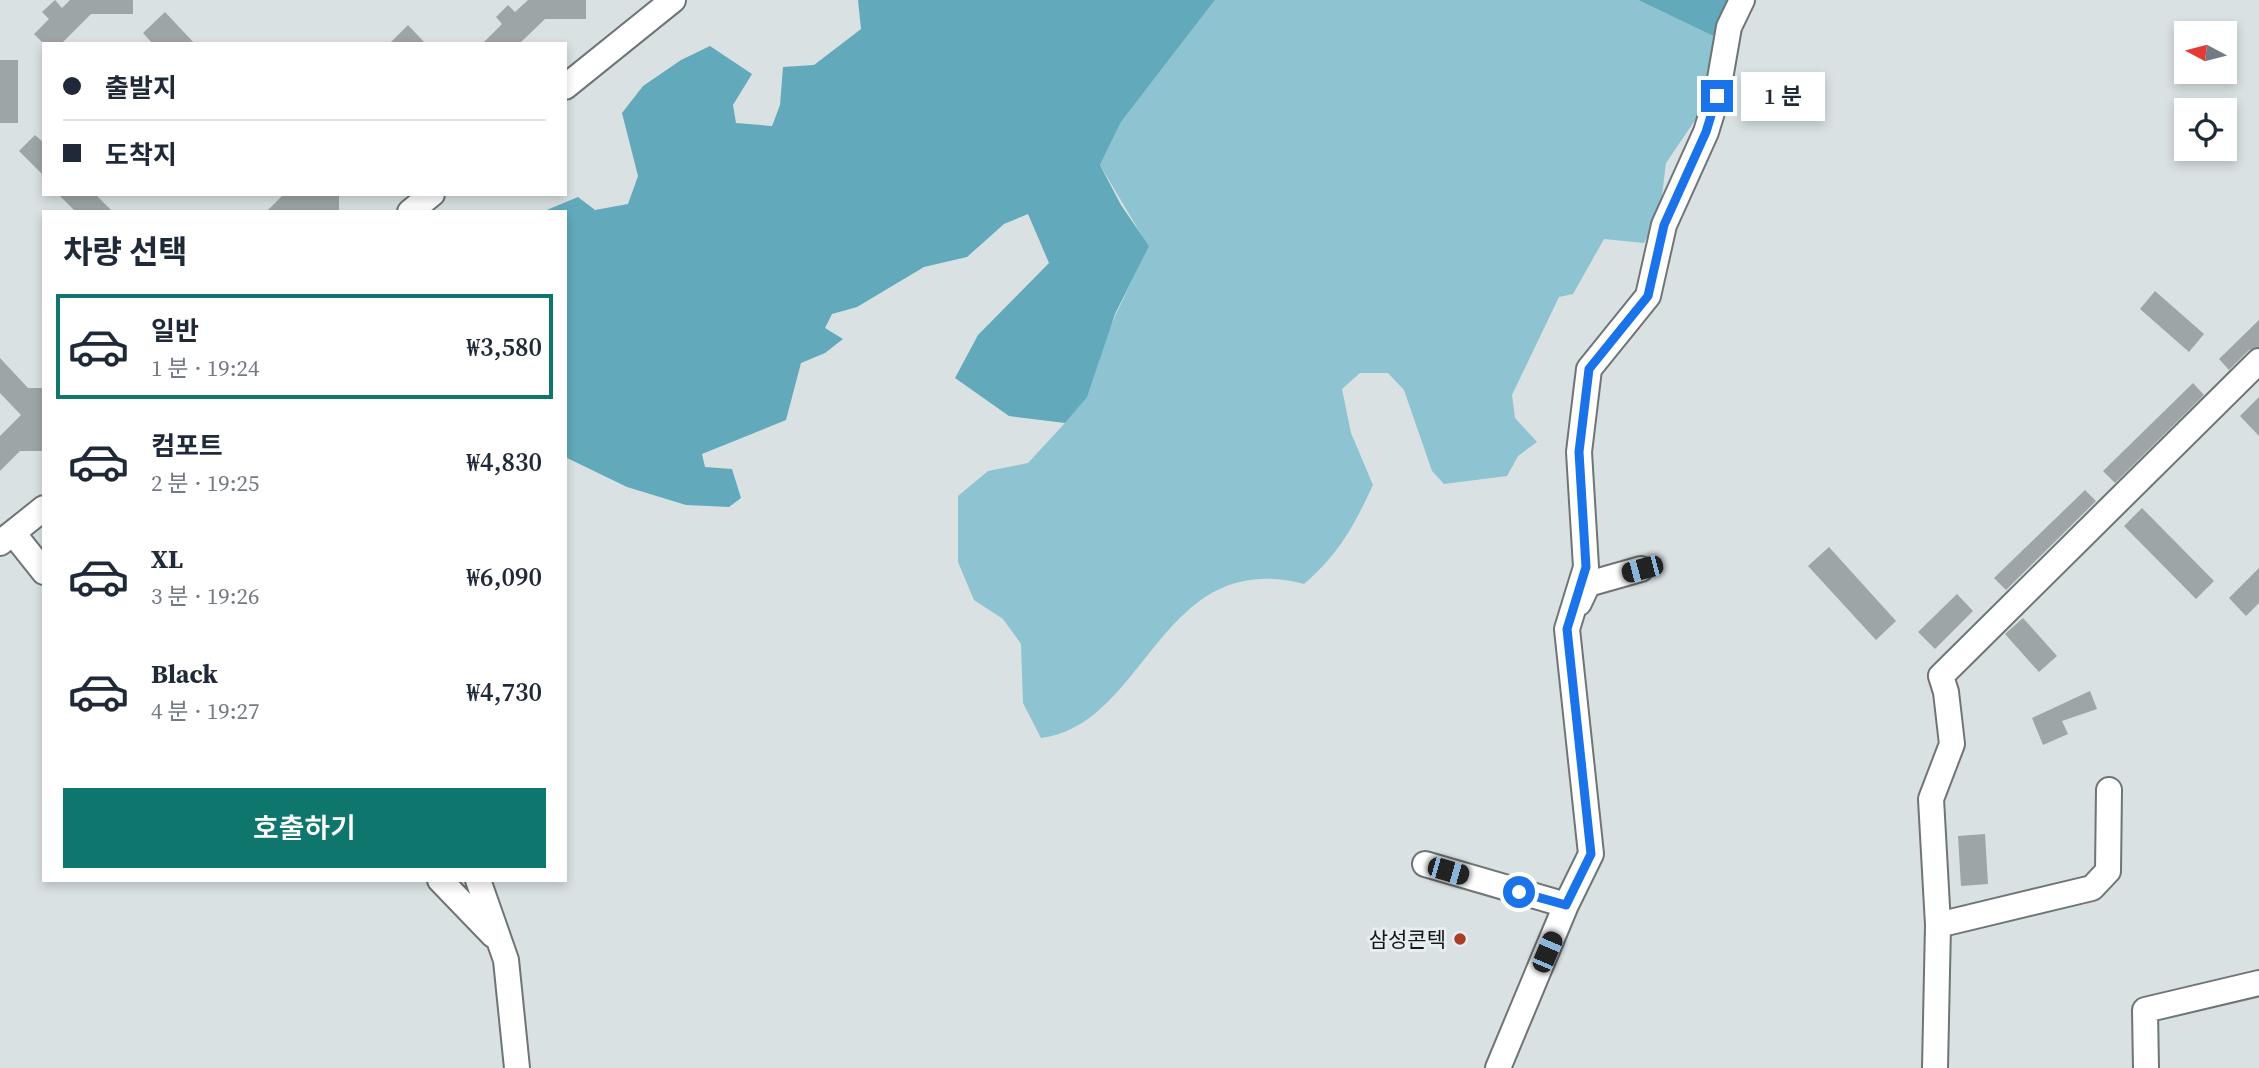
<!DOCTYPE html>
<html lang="ko">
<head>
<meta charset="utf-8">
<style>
	body { margin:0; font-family:"Source Serif 4","Noto Sans KR",serif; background:#f6f6f7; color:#1f2937; height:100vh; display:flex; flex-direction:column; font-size:26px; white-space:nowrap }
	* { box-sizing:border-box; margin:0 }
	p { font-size:23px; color:#747a83 }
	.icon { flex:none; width:38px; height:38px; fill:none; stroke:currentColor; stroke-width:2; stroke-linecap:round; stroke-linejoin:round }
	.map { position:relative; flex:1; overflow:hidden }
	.drawer { position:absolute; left:42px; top:210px; width:525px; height:672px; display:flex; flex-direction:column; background:#fff; border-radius:0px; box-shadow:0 4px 10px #0003 }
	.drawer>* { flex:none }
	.hud { position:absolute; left:42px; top:42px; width:525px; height:154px; border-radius:0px; box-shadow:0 4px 10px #0003; display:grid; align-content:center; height:154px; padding:0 21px; background:#fff }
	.needle { width:46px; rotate:277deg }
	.tools { position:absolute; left:2174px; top:21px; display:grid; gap:14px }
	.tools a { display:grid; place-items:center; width:63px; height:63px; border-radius:0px; background:#fff; box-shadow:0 4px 10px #0003; font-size:35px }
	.end { position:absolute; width:32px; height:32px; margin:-16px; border:9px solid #1a73e8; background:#fff; box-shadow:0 0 0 4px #fff }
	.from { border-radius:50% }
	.bubble { position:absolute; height:49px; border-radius:0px; background:#fff; box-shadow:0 4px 10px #0003; font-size:23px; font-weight:600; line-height:49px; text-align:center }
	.car { position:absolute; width:21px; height:42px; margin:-21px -10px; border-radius:9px; box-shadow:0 0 5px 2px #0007; background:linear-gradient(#222 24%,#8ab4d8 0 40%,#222 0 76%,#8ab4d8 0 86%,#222 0) }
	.hud b { display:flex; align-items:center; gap:24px; height:66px; font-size:26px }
	.hud b+b { border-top:2px solid #e0e1e3 }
	.hud i { width:18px; height:18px; background:#1f2937 }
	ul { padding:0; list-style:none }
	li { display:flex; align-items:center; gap:21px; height:105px; margin:0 14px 10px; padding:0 7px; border:4px solid transparent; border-radius:0px }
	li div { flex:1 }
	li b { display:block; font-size:26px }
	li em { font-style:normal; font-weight:600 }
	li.selected { border-color:#0f766e }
	li>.icon { width:63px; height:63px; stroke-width:1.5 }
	h2 { padding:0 21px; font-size:32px; line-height:84px }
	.cta { display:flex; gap:14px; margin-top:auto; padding:14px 21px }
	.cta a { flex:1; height:80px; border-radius:0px; background:#0f766e; color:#fff; font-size:28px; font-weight:600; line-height:80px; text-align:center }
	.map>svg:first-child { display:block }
	.green { fill:#8ec3d1 }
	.forest { fill:#62aabb }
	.building { fill:#9da5a7 }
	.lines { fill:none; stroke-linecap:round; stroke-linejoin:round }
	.minor-casing { stroke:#6d7576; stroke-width:28 }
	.minor { stroke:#fff; stroke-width:24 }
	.route { stroke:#1a73e8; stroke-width:9 }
	.poi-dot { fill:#a83f24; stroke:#e6eef0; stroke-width:2.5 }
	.labels { text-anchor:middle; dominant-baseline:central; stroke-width:6; stroke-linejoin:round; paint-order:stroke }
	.poi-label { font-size:21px; fill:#141718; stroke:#e6eef0; text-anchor:end }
</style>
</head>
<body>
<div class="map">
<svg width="2259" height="1068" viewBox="0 0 2259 1068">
	<rect width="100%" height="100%" fill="#d9e1e3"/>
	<path class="green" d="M1215,0H1638L1713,36L1722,51L1704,107L1666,163L1660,211L1644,243L1604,239L1573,294L1559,297L1512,395L1515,418L1537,442L1518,456L1507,476L1444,484L1432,471L1404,390L1388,373H1360L1342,389L1351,433L1373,485C1354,526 1338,555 1304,584C1160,546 1148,724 1041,738L1023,703L1021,644L1003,619L974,600L958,562V496L988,471L1028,463L1065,423L1148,246L1100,165L1121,122Z"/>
	<path class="forest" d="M858,0H1215L1121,122L1100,165L1121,205L1149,246L1115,314L1087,397L1065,423L1009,416L955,378L978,335L1049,263L1028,214L1004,224L967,257L924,267L857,307L832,314L825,328L843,339L825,353L801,363L786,420L702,454L705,467L732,469L741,498L729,507L686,505L627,487L565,457V212H542L578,197L595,210L628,204L638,176L622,113L643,86L681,60L710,46L752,74L733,105L736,123L772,126L780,105L783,67L814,65L861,29Z
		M1638,0H1733L1713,36Z"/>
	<path class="building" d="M55,0L62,8L70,0H133V14H91L61,44H44L34,34L49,19L42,12Z
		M528,0H586V19H545L519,44H482L502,24L496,17L508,5L515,12Z
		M165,12L195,44H153L143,33Z
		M408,25L426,44H389Z
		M0,60H18V123H0Z
		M35,135L44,143V176L19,151Z
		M58,194H95L113,212H76Z
		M284,194H339V212H266Z
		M2155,291L2204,334L2189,352L2140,309Z
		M2259,320V347L2249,350L2229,370L2219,359Z
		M0,358L28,388H44V451H20L0,471V436L21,415L0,393Z
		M2193,383L2204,395L2115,483L2103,471Z
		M2259,397V436L2240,416Z
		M2085,490L2096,501L2006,590L1994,578Z
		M2142,508L2214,581L2196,599L2124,526Z
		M1829,547L1896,621L1876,640L1808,566Z
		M2259,568V603L2246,616L2229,598Z
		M1957,594L1973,611L1935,649L1918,632Z
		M2023,618L2057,656L2039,672L2005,634Z
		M2090,691L2097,709L2062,721L2068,734L2043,745L2032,718Z
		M1985,834L1988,884L1961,886L1958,836Z"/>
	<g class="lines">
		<g class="minor-casing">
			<path id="minor" d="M565,87L673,0
				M410,212L432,194
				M13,533L44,572
				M0,543L44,508
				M1579,603L1588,584L1641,569
				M1425,864L1566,905
				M440,880L493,935
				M478,880L506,960L517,1068
				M1938,925L2092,888L2108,871L2109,790
				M1498,1068L1566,905L1591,854L1567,629L1586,567L1579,452L1589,369L1648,296L1664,225L1706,132L1717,96L1729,27L1742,0
				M1935,1068L1938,925L1931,799L1952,744L1946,692L1941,676L2259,361
				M2146,1068L2145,1010L2259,983"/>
		</g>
		<use href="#minor" class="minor"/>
	</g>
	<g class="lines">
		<path class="route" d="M1519,892L1566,905L1591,854L1567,629L1586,567L1579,452L1589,369L1648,296L1664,225L1706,132L1717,96"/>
	</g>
	<circle class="poi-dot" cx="1460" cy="939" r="7"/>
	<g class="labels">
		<g class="poi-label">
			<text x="1446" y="939">삼성콘텍</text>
		</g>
	</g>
</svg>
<div class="tools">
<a><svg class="needle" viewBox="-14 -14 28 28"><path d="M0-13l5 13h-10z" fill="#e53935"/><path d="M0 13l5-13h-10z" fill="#747a83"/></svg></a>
<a><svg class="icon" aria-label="locate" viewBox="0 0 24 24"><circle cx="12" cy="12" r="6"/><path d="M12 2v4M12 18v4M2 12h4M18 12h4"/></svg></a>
</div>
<i class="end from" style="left:1519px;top:892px"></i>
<i class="end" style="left:1717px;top:96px"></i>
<div class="bubble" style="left:1741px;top:72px;width:84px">1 분</div>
<i class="car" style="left:1642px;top:569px;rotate:255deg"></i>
<i class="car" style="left:1448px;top:871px;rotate:106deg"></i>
<i class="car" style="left:1547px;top:952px;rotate:23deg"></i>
<div class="hud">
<b><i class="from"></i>출발지</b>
<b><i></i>도착지</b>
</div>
<section class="drawer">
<h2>차량 선택</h2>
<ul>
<li class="selected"><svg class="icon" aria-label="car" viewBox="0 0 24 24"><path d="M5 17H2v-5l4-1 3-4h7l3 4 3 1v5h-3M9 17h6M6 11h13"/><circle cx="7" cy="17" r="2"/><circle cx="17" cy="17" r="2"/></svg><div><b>일반</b><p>1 분 · 19:24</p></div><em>₩3,580</em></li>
<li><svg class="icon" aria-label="car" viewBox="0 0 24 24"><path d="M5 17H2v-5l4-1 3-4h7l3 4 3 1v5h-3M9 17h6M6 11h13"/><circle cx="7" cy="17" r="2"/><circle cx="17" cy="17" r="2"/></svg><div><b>컴포트</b><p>2 분 · 19:25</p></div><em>₩4,830</em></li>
<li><svg class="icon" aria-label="car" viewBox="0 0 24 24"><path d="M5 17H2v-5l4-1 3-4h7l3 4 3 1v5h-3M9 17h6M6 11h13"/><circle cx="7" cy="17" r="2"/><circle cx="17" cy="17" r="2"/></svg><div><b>XL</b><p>3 분 · 19:26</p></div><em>₩6,090</em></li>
<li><svg class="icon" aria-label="car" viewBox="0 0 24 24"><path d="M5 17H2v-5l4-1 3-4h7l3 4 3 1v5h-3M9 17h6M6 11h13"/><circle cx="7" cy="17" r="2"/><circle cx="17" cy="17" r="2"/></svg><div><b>Black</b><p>4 분 · 19:27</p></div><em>₩4,730</em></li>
</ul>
<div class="cta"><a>호출하기</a></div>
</section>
</div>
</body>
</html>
